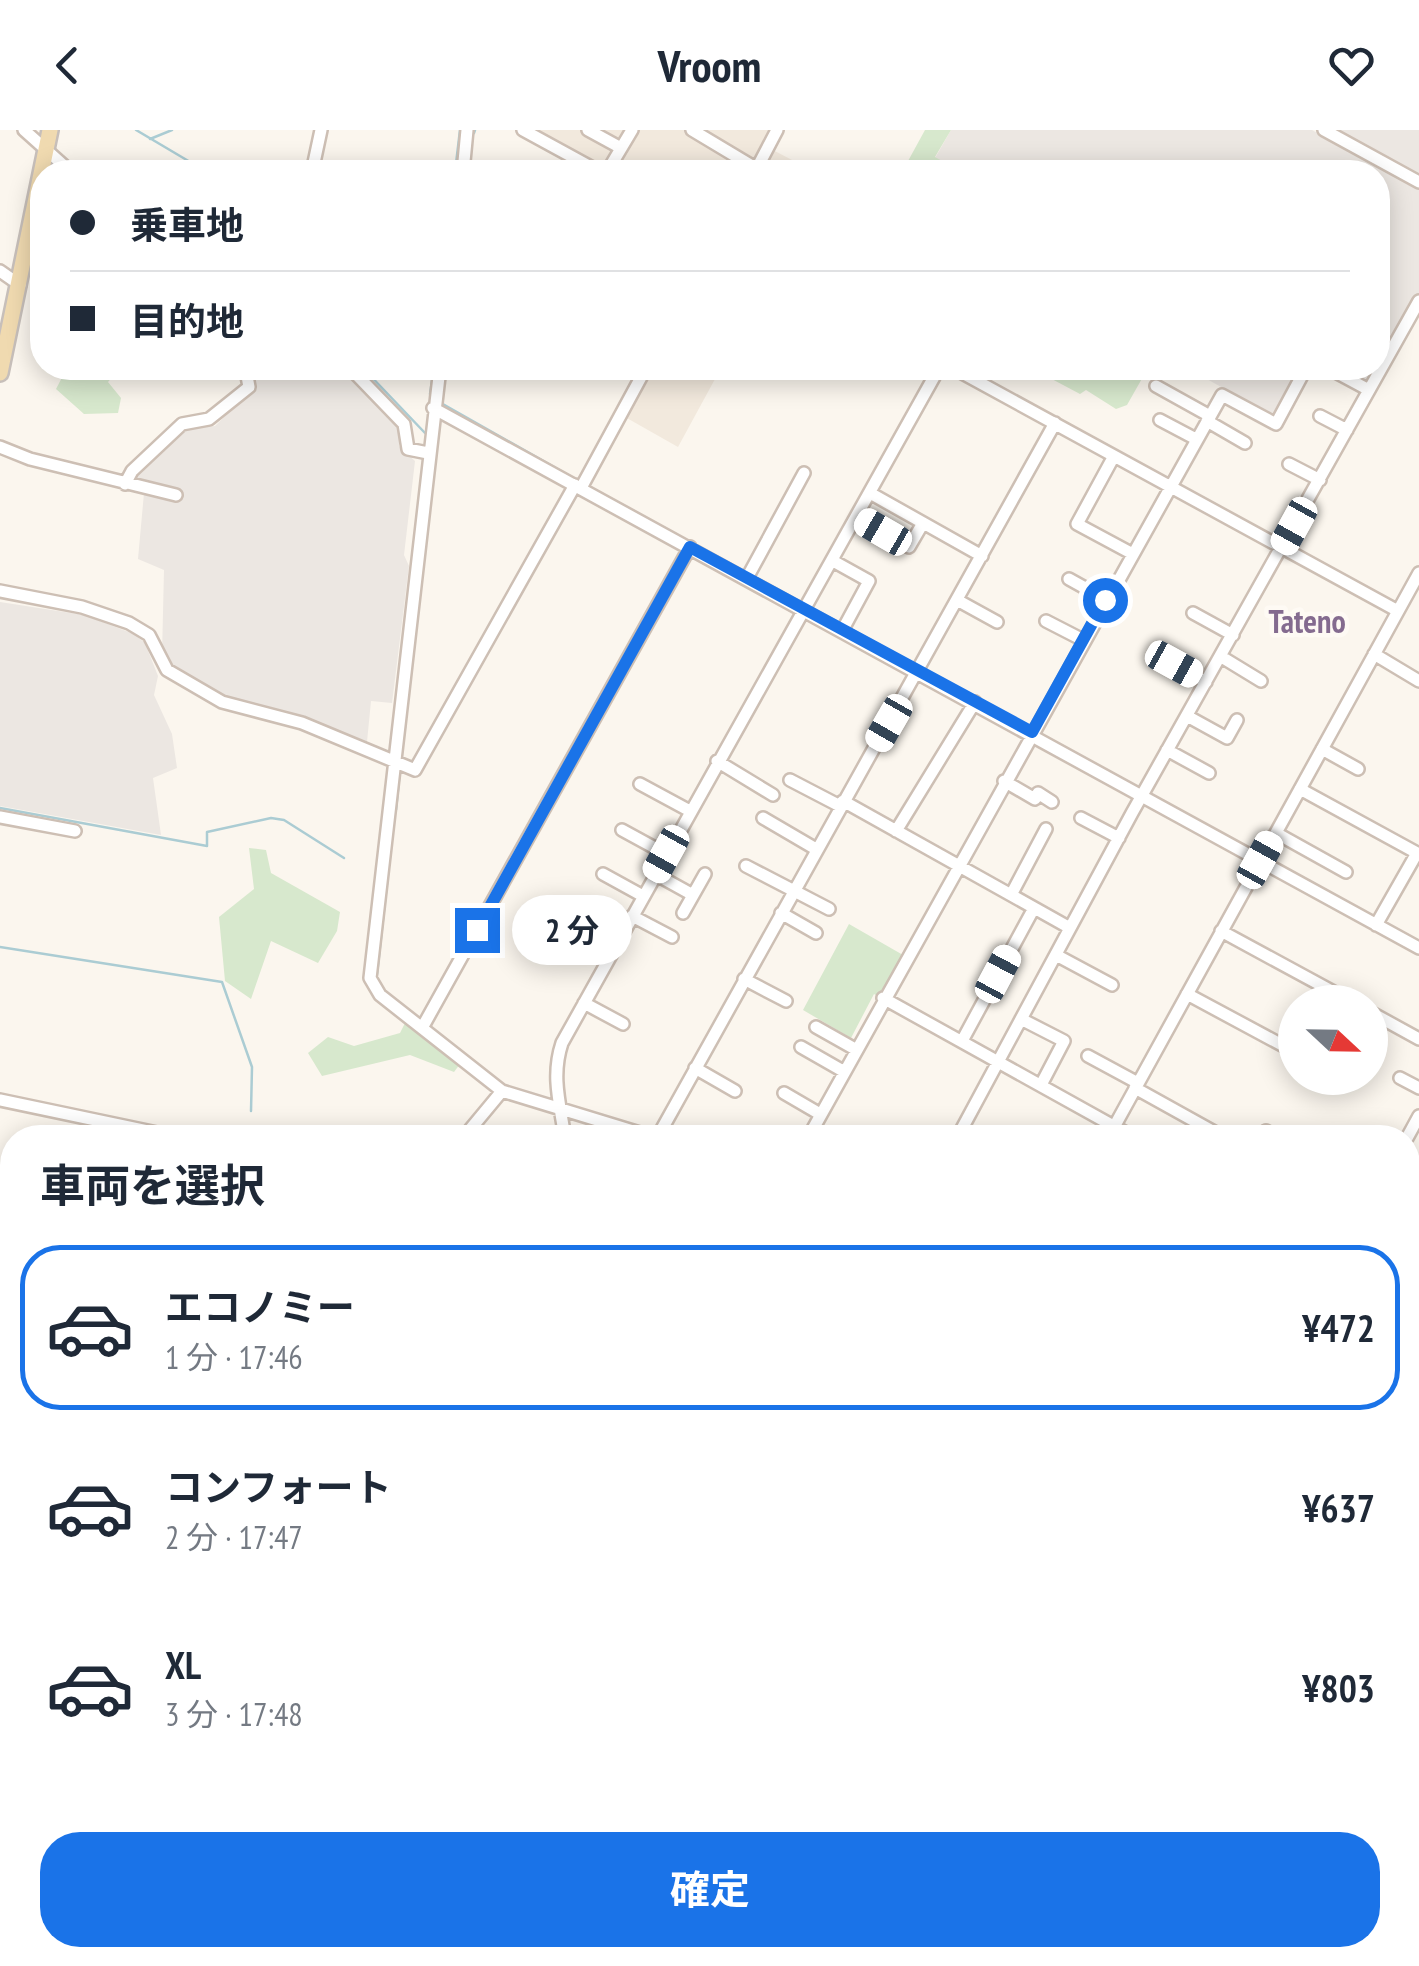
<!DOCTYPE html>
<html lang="ja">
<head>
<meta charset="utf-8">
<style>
	body { margin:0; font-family:"PT Sans Narrow","Noto Sans JP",sans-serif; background:#f6f6f7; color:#1f2937; height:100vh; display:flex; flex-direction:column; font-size:38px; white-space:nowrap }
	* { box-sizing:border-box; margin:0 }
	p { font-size:32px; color:#747a83 }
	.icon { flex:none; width:55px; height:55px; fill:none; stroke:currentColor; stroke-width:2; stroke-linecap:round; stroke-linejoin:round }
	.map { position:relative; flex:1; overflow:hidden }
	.side { position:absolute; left:0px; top:995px; width:1420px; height:842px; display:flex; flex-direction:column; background:#fff; border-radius:40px 40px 0 0; box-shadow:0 5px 25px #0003 }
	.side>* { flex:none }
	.guide { position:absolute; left:30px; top:30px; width:1360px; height:220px; border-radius:40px; box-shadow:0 5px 25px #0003; display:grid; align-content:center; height:220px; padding:0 40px; background:#fff }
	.needle { width:65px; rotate:112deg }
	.buttons { position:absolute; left:1278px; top:855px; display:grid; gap:20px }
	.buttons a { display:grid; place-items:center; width:110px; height:110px; border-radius:50%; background:#fff; box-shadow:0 5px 25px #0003; font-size:50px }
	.end { position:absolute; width:45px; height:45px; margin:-22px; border:12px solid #1a73e8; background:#fff; box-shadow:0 0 0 5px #fff }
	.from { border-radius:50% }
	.bubble { position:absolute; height:70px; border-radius:35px; background:#fff; box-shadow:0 5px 25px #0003; font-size:32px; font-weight:700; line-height:70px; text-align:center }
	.car { position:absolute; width:30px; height:60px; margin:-30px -15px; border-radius:12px; box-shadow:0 0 8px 2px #0007; background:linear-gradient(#fff 24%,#345 0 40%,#fff 0 76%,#345 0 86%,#fff 0) }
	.guide b { display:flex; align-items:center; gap:35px; height:95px; font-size:38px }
	.guide b+b { border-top:2px solid #e0e1e3 }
	.guide i { width:25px; height:25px; background:#1f2937 }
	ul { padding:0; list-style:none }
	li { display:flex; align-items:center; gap:30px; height:165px; margin:0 20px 15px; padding:0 20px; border:5px solid transparent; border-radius:40px }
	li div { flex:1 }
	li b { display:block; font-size:38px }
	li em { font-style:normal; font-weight:700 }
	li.selected { border-color:#1a73e8 }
	li>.icon { width:90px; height:90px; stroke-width:1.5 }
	h2 { padding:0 40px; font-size:45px; line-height:120px }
	.cta { display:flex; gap:20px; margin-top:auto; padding:20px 40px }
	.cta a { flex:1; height:115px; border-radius:40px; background:#1a73e8; color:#fff; font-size:40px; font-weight:700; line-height:115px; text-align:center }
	header { display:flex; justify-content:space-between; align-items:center; height:130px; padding:0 40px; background:#fff; font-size:45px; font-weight:700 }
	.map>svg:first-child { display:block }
	.residential { fill:#f2e9dd }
	.industrial { fill:#ece7e2 }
	.green { fill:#d7e8cd }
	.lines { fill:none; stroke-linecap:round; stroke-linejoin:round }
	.stream { stroke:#abccd3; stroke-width:2.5 }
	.minor-casing { stroke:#cdbfb4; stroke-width:16 }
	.major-casing { stroke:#c7bfba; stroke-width:20 }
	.minor { stroke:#fff; stroke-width:11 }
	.major { stroke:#f0dab0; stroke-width:15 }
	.route { stroke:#1a73e8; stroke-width:12 }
	.labels { text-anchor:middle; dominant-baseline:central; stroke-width:9; stroke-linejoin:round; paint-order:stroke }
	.quarter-label { font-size:32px; font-weight:bold; fill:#846b8f; stroke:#fefaf4 }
</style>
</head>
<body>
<header><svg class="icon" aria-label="back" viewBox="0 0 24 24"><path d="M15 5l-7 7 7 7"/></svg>Vroom<svg class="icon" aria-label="heart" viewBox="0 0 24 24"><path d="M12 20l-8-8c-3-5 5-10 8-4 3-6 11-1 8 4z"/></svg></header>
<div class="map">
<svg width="1419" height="1836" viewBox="0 0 1419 1836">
	<rect width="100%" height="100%" fill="#fbf6ee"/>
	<path class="residential" d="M517,0H781L771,19L815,42H594Z
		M642,238H721L678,317L625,287Z"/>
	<path class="industrial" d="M951,0H1312L1419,59V163L1369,255L1337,238H1378V42H962L935,28Z
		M1339,0H1419V44Z
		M265,238H344L400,298L399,316L415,331L404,425L409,436L392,573L371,571L367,612L292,585L226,569L174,540L162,525L164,440L138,429L145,352L133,349L183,299L215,296L254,258L252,247Z
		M1187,238H1303L1275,287Z
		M0,472L84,485L134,504L145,513L158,546L154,565L172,604L177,638L153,648L161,705L0,676Z"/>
	<path class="green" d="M925,0H951L935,27L962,42H902Z
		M67,238H120L108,252L121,268L118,283L84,284L56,259Z
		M1031,238H1148L1127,275L1116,279L1086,260L1080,264Z
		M249,718L266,720L271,743L340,782L337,801L318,833L271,811L251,869L225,851L219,787L254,759Z
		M849,794L903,825L879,867L874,864L851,908L803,880Z
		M406,891L460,934L454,942L410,925L322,946L308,923L328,907L354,916L400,903Z
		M1419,1724V1796L1408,1799V1750Z"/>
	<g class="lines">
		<path class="stream" d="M136,0L207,42
			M474,3L475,0
			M150,9L172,0
			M455,42L460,0
			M470,42L471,35
			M363,238L425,303
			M430,264L434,238
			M442,266L447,238
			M441,273L577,350
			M590,357L691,413
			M405,590L409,556
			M401,627L405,597
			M0,678L207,716V702L271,688L284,690L344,728
			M396,680L400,640
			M389,735L394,689
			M0,817L222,852L252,937L251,981
			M377,844L388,744
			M0,1251L12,1253
			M0,1593L12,1603
			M0,1784L12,1791
			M69,1825L79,1830
			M406,1830L418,1836
			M87,1836H88"/>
		<g class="minor-casing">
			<path id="minor" d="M24,0L71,42
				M523,0L600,42
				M588,0L621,18
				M692,0L762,42
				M1324,0L1419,52
				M312,42L321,0
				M463,42L467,0
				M607,42L632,0
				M755,42L777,0
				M0,141L20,155
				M350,238L404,294L408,319L428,323
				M440,238L370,848L380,865L502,961L656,1008
				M693,238H696
				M953,238L1398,481
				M1328,238L1369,260
				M1156,256L1210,286
				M433,278L1419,818
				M1320,286L1347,300
				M1160,290L1196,309
				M1207,291L1245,313
				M0,317L30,329L176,365
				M1114,326L1077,394L1131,423
				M1289,334L1320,350
				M125,354L132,341L182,294L209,289L249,257L247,246L257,238
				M581,358L646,238
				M870,363L982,426
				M857,387L909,417L923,393
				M833,431L869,451L842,501
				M747,448L804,343
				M1069,449L1105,469
				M0,461L82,477L129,493L149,505L167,540L222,572L302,593L415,640L575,355
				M957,470L997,492
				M1193,483L1233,505
				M1046,491L1083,510
				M1374,524L1419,551
				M1220,526L1261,551
				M1174,534L1206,552
				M1187,586L1227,608L1237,590
				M1322,619L1358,639
				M1167,620L1209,643
				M717,631L773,665
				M790,650L840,676
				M1004,651L1035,669L1038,663L1052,672
				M640,654L690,681
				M1300,659L1417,723L1376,795
				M843,671L1070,798
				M0,687L75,701
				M763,688L816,719
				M1081,688L1119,708
				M622,700L666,724
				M896,701L975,572
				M1276,703L1346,742
				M746,736L829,779
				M603,744L643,766
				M655,744L693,765
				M1011,765L1046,699
				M683,783L705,744
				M781,783L816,803
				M632,786L672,807
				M1221,801L1352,872
				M1056,825L1112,855
				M744,849L786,871
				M1187,864L1295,922
				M883,868L1135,1008
				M584,873L623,894
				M1370,882L1419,909
				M1021,889L1064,911L1042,953
				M816,897L855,919
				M422,898L690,417
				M962,911L1034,778
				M801,917L843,941
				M1088,926L1138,953
				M695,938L735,961
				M1342,948H1344
				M1400,948L1419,958
				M1135,958L1225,1008
				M784,963L820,984
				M0,970L181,1008
				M463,1008L502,961
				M565,1008C560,974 551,946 562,913L939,238
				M657,1008L1055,293
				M808,1008L1222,265L1276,294L1306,238
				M957,1008L1132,683L1419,171
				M1108,1008L1419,443
				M1262,1008L1266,1001L1278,1008
				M1407,1008L1419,986
				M1408,1046L1419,1052
				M1408,1192L1419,1198
				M1408,1224L1419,1230
				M0,1245L12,1247
				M1408,1279L1419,1258
				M1408,1306L1419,1312
				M1408,1357L1419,1363
				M0,1390L12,1393
				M1408,1411L1419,1389
				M0,1422L12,1410
				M1408,1495L1419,1484
				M1408,1547L1419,1545
				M0,1580L12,1590
				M0,1751L12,1735
				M420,1825L443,1836
				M948,1825L959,1836
				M400,1836L405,1825
				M505,1836L510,1825
				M640,1836L644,1825
				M774,1836L777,1825
				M824,1836L828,1825
				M1126,1836H1162
				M1163,1836L1259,1825
				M1415,1836V1806"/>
		</g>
		<g class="major-casing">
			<path id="major" d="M0,243L50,0
				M0,1771L12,1779
				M87,1825L106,1836"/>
		</g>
		<use href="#minor" class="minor"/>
		<use href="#major" class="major"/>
	</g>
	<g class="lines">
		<path class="route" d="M477,800L690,417L1032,602L1105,470"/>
	</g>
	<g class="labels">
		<g class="quarter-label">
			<text x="1307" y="491">Tateno</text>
		</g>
	</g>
</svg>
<div class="buttons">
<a><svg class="needle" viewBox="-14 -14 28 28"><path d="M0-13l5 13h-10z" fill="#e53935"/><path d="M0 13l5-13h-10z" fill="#747a83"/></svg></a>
</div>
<i class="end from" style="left:1105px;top:470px"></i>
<i class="end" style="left:477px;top:800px"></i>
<div class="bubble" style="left:512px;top:765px;width:120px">2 分</div>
<i class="car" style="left:1294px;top:396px;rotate:209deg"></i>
<i class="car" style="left:883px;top:402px;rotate:300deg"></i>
<i class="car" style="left:1174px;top:534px;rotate:119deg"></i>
<i class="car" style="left:889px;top:593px;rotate:210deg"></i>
<i class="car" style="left:666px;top:724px;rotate:209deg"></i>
<i class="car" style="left:1260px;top:730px;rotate:29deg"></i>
<i class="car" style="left:998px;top:844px;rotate:28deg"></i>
<div class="guide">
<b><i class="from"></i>乗車地</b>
<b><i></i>目的地</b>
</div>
<section class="side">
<h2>車両を選択</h2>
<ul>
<li class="selected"><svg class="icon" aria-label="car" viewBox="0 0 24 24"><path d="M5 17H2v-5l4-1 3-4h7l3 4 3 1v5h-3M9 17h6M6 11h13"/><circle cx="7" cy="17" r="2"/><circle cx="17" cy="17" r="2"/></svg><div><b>エコノミー</b><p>1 分 · 17:46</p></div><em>¥472</em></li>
<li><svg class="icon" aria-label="car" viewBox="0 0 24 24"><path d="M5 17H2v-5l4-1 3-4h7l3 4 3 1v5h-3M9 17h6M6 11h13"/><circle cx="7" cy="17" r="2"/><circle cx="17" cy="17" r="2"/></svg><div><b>コンフォート</b><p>2 分 · 17:47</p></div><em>¥637</em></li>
<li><svg class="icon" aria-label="car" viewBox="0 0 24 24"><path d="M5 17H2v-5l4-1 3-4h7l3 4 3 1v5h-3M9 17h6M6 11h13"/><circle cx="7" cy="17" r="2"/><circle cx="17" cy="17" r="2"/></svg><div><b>XL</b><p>3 分 · 17:48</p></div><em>¥803</em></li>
</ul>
<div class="cta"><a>確定</a></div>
</section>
</div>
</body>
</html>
